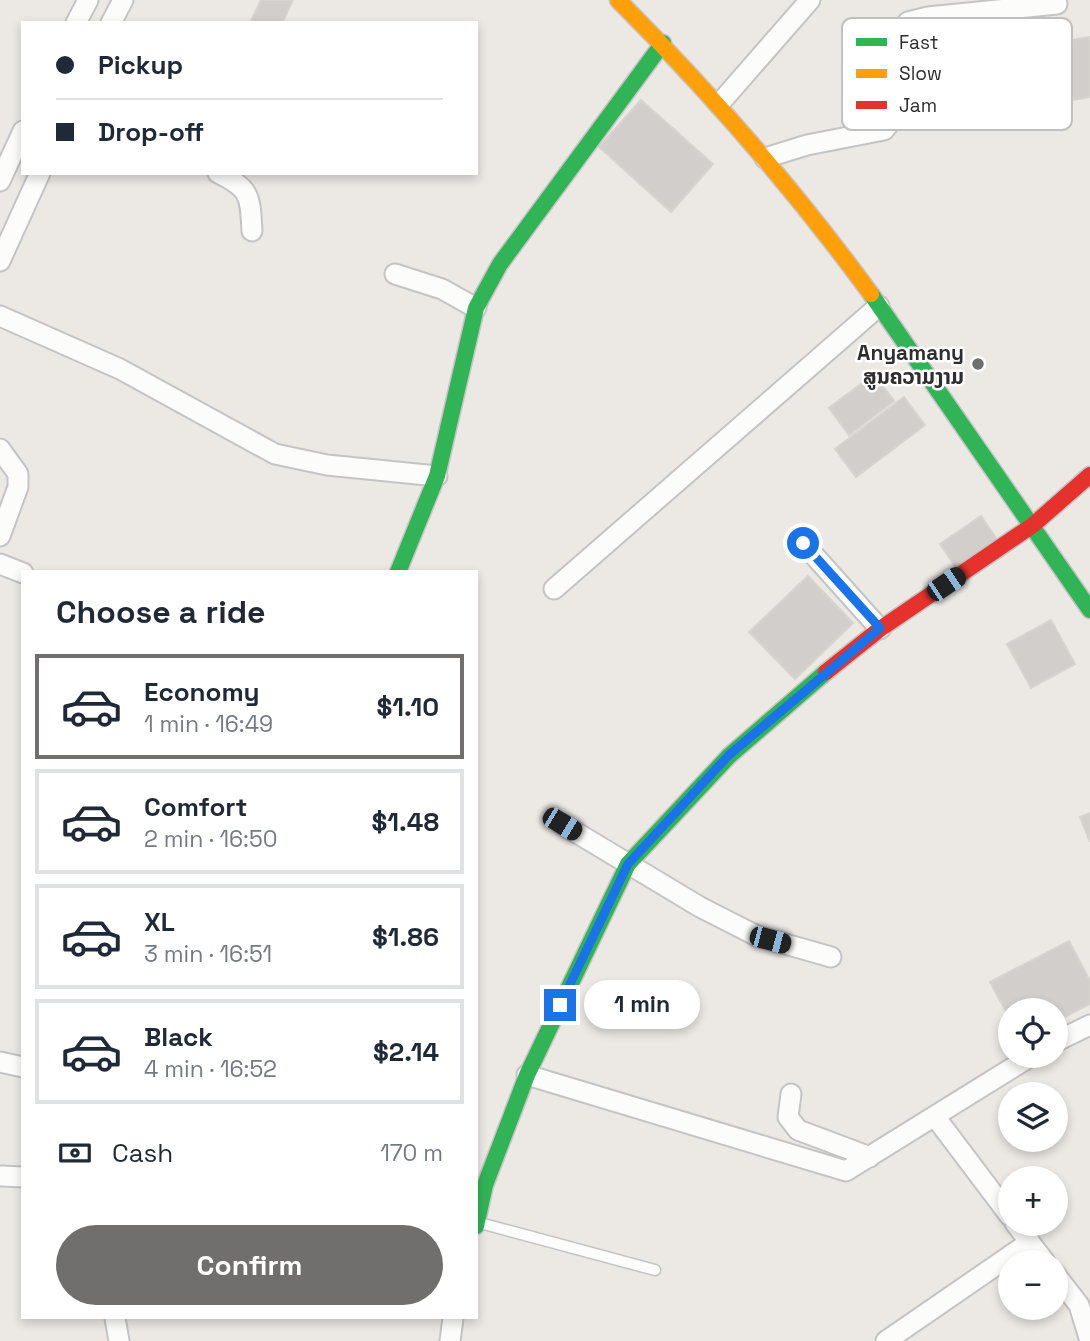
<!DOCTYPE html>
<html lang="en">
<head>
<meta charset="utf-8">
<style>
	body { margin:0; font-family:"Space Grotesk","Noto Sans Lao",sans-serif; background:#f6f6f7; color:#1f2937; height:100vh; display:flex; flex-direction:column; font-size:26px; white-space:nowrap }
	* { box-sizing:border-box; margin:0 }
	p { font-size:23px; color:#747a83 }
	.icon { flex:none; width:38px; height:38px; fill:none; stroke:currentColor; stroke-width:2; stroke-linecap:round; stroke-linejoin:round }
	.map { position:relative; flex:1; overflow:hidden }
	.side { position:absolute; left:21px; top:570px; width:457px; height:749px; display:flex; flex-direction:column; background:#fff; border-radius:0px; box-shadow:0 4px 10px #0003 }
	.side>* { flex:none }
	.guide { position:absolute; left:21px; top:21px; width:457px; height:154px; border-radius:0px; box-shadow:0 4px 10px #0003; display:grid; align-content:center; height:154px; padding:0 35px; background:#fff }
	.fabs { position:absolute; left:998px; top:998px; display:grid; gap:14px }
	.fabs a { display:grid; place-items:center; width:70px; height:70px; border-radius:50%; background:#fff; box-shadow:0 4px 10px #0003; font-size:35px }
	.end { position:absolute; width:32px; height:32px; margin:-16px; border:9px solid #1a73e8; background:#fff; box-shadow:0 0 0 4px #fff }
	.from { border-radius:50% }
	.bubble { position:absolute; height:49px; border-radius:24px; background:#fff; box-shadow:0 4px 10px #0003; font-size:23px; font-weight:700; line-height:49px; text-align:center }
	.car { position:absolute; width:21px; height:42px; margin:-21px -10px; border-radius:9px; box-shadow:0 0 5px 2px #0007; background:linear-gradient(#222 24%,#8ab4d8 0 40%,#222 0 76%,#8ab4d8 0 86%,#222 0) }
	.guide b { display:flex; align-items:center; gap:24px; height:66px; font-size:26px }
	.guide b+b { border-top:2px solid #e0e1e3 }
	.guide i { width:18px; height:18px; background:#1f2937 }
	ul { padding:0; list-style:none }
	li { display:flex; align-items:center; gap:21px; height:105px; margin:0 14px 10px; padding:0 21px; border:4px solid #e0e1e3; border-radius:0px }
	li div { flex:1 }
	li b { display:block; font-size:26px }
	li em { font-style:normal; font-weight:700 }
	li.current { border-color:#706f6e }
	li>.icon { width:63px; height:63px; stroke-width:1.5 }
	h2 { padding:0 35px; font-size:32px; line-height:84px }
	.pay { display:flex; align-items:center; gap:18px; height:77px; padding:0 35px; font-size:26px }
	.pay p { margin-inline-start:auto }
	.primary-button { display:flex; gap:14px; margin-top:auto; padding:14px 35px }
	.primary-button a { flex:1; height:80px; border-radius:42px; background:#706f6e; color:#fff; font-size:28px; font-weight:700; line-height:80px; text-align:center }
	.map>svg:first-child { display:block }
	.building { fill:#d1cecb; stroke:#d7d4d0; stroke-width:2 }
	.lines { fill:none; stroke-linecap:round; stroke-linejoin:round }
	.lane-casing { stroke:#c5c4c5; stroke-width:13 }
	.street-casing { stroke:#c5c4c5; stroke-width:23 }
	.fast-casing { stroke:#c5c4c5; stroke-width:19 }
	.slow-casing { stroke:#c5c4c5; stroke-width:19 }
	.jam-casing { stroke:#c5c4c5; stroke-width:19 }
	.lane { stroke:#fcfcfb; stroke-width:10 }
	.street { stroke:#fcfcfb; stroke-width:19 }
	.fast { stroke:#30b455; stroke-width:16 }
	.slow { stroke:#ff9f0a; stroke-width:16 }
	.jam { stroke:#e5322d; stroke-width:16 }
	.route { stroke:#1a73e8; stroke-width:9 }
	.poi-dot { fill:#706f6e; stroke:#fff; stroke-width:2.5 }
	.labels { text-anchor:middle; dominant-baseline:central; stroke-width:5; stroke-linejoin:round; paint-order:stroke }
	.poi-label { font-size:21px; font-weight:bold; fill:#2e2e2e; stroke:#fff; text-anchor:end }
	.key { fill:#fff; stroke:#c0c0c0; stroke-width:2 }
	.key-label { font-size:19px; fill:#2e2e2e }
</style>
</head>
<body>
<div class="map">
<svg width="1090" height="1341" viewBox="0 0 1090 1341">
	<rect width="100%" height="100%" fill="#ece8e4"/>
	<path class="building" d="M261,0H293L282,23H250Z
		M1090,37V97L920,126L910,67Z
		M641,100L713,164L671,212L599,147Z
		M874,374L894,401L849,435L829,408Z
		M904,397L925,425L856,477L835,449Z
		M981,516L998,541L957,569L940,544Z
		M808,576L853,623L795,679L749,632Z
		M1051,620L1075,664L1031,688L1007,644Z
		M1090,813V842L1080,817Z
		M1069,941L1090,981V1004L1055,1022V1010H1010V1019L990,982Z"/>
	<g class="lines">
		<g class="lane-casing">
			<path id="lane" d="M480,1223L655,1270"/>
		</g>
		<g class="street-casing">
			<path id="street" d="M76,23L88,0
				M111,23L123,0
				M720,103L810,0
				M765,158L807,145L884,130L893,119L896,105L901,32L908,22L928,17L1057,4
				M218,173C251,189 250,196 252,231
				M0,181L23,131
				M0,261L40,173
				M395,274L442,289L476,308
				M0,316L120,369L275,454L327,465L437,476
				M0,449L18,474V487L0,536
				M803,543L880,629
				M0,564L23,573
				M554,589L879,306
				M562,824L700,907L757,936L831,957
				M1055,1042L1090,1025
				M0,1062L23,1067
				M527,1075L846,1171L1033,1055
				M791,1094L788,1117L798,1130L870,1157
				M936,1118L1010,1216
				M2,1176L23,1177
				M1015,1223L1045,1262
				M1055,1274L1079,1305L1090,1341
				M115,1318L119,1341
				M450,1341L453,1318
				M886,1341L1030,1242"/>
		</g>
		<g class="fast-casing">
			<path id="fast" d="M871,294L1090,610
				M398,572L437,476L476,308L500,264L663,43
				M476,1226L485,1185L527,1075L628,864L729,756L826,672"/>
		</g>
		<g class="slow-casing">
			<path id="slow" d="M618,0C710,92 794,189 871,294"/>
		</g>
		<g class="jam-casing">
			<path id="jam" d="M826,672L880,629L1033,525L1090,475"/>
		</g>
		<use href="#lane" class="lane"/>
		<use href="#street" class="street"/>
		<use href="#fast" class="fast"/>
		<use href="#slow" class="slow"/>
		<use href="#jam" class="jam"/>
	</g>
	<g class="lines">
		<path class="route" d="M560,1005L628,864L729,755L880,628L803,543"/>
	</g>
	<circle class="poi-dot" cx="978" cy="364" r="7"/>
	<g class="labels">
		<g class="poi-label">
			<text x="964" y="352">Anyamany<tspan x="964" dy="24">ສູນຄວາມງາມ</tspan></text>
		</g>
	</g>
	<rect x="842" y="18" width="230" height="112" rx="10" class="key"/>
	<rect x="856" y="38" width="31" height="8" fill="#30b455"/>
	<rect x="856" y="69" width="31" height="9" fill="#ff9f0a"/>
	<rect x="856" y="101" width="31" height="8" fill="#e5322d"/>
	<g class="key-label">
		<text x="899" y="49">Fast</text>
		<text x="899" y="80">Slow</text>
		<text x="899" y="112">Jam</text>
	</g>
</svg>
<div class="fabs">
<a><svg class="icon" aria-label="locate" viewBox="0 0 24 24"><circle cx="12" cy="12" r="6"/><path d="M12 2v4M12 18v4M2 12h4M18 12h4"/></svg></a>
<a><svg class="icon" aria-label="layers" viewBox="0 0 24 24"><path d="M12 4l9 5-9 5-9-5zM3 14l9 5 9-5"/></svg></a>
<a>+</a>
<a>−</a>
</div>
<i class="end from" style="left:803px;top:543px"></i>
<i class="end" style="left:560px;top:1005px"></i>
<div class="bubble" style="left:584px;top:980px;width:116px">1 min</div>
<i class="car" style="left:946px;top:584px;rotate:56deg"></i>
<i class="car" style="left:562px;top:824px;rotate:121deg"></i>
<i class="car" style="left:770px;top:940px;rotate:105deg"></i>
<div class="guide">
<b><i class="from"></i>Pickup</b>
<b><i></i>Drop-off</b>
</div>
<section class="side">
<h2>Choose a ride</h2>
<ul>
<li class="current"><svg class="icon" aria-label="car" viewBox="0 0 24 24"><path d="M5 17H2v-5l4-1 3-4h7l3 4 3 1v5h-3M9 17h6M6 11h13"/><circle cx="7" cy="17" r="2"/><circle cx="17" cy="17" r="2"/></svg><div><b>Economy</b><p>1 min · 16:49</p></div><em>$1.10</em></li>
<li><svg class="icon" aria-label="car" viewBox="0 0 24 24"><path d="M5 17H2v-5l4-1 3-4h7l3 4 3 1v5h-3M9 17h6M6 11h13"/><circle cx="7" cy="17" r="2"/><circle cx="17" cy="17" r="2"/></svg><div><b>Comfort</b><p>2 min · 16:50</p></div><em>$1.48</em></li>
<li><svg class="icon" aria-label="car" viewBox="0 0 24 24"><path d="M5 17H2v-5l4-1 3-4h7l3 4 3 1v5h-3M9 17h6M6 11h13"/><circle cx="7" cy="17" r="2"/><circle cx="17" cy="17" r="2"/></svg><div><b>XL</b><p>3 min · 16:51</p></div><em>$1.86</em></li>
<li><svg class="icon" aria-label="car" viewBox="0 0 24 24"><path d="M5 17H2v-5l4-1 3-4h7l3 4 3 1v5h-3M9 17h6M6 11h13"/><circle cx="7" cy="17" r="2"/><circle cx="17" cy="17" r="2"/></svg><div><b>Black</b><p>4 min · 16:52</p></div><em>$2.14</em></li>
</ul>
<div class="pay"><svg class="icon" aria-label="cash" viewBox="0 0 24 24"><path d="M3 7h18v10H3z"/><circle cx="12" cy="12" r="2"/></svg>Cash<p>170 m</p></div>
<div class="primary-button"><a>Confirm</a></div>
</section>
</div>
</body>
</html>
